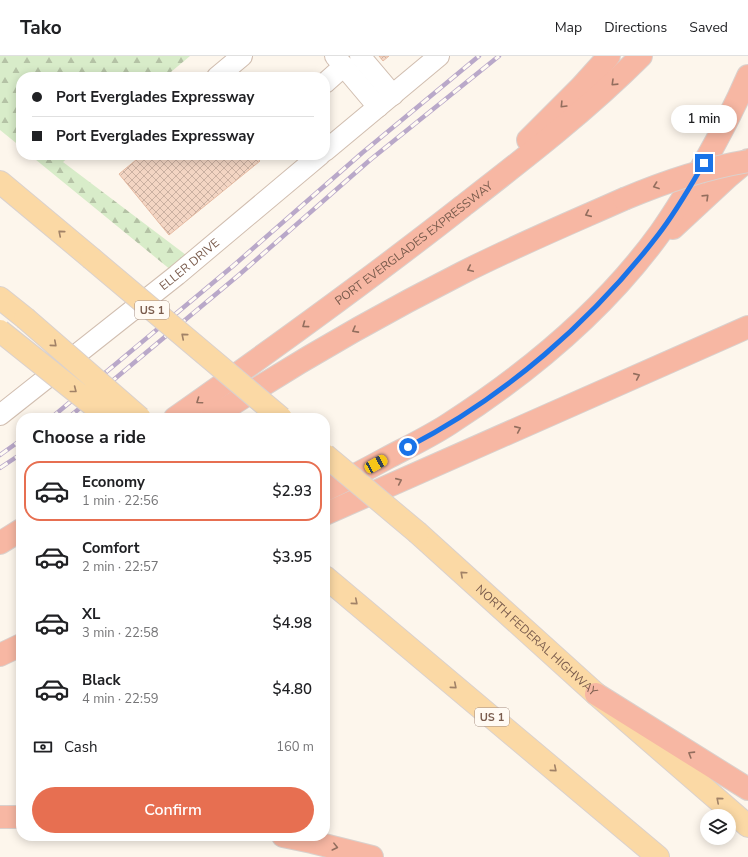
<!DOCTYPE html>
<html lang="en">
<head>
<meta charset="utf-8">
<style>
	body { margin:0; font-family:"Nunito Sans",sans-serif; background:#f2f2f2; color:#202124; height:100vh; display:flex; flex-direction:column; font-size:15px; white-space:nowrap }
	* { box-sizing:border-box; margin:0 }
	p { font-size:13px; color:#757577 }
	.icon { flex:none; width:22px; height:22px; fill:none; stroke:currentColor; stroke-width:2; stroke-linecap:round; stroke-linejoin:round }
	.map { position:relative; flex:1; overflow:hidden }
	.drawer { position:absolute; left:16px; top:357px; width:314px; height:428px; display:flex; flex-direction:column; background:#fff; border-radius:16px; box-shadow:0 2px 10px #0003 }
	.drawer>* { flex:none }
	.top-card { position:absolute; left:16px; top:16px; width:314px; height:88px; border-radius:16px; box-shadow:0 2px 10px #0003; display:grid; align-content:center; height:88px; padding:0 16px; background:#fff }
	.fabs { position:absolute; left:700px; top:753px; display:grid; gap:8px }
	.fabs a { display:grid; place-items:center; width:36px; height:36px; border-radius:50%; background:#fff; box-shadow:0 2px 10px #0003; font-size:20px }
	.end { position:absolute; width:18px; height:18px; margin:-9px; border:5px solid #1a73e8; background:#fff; box-shadow:0 0 0 2px #fff }
	.from { border-radius:50% }
	.bubble { position:absolute; height:28px; border-radius:14px; background:#fff; box-shadow:0 2px 10px #0003; font-size:13px; font-weight:600; line-height:28px; text-align:center }
	.car { position:absolute; width:12px; height:24px; margin:-12px -6px; border-radius:5px; box-shadow:0 0 3px 1px #0007; background:linear-gradient(#f5c518 24%,#345 0 40%,#f5c518 0 76%,#345 0 86%,#f5c518 0) }
	.top-card b { display:flex; align-items:center; gap:14px; height:38px; font-size:15px }
	.top-card b+b { border-top:1px solid #e0e0e0 }
	.top-card i { width:10px; height:10px; background:#202124 }
	ul { padding:0; list-style:none }
	li { display:flex; align-items:center; gap:12px; height:60px; margin:0 8px 6px; padding:0 8px; border:2px solid transparent; border-radius:16px }
	li div { flex:1 }
	li b { display:block; font-size:15px }
	li em { font-style:normal; font-weight:600 }
	li.active { border-color:#e76f51 }
	li>.icon { width:36px; height:36px; stroke-width:1.5 }
	h2 { padding:0 16px; font-size:18px; line-height:48px }
	.pay { display:flex; align-items:center; gap:10px; height:44px; padding:0 16px; font-size:15px }
	.pay p { margin-inline-start:auto }
	.action { display:flex; gap:8px; margin-top:auto; padding:8px 16px }
	.action a { flex:1; height:46px; border-radius:24px; background:#e76f51; color:#fff; font-size:16px; font-weight:600; line-height:46px; text-align:center }
	header { display:flex; align-items:center; gap:24px; box-sizing:border-box; height:56px; padding:0 20px; background:#fff; border-bottom:1px solid #e0e0e0 }
	header strong { font-size:19px }
	nav { display:flex; gap:22px; margin-inline-start:auto; font-size:14px }
	.map>svg:first-child { display:block }
	.forest { fill:url(#forest-firs) }
	.building { fill:url(#building-cross-hatch); stroke:#e6bba3 }
	.lines { fill:none; stroke-linecap:round; stroke-linejoin:round }
	.minor-casing { stroke:#d1beb0; stroke-width:22 }
	.major-casing { stroke:#dad1cd; stroke-width:24 }
	.highway-casing { stroke:#dad1cd; stroke-width:24 }
	.minor { stroke:#fff; stroke-width:20 }
	.major { stroke:#fbd9a5; stroke-width:22 }
	.highway { stroke:#f7b7a3; stroke-width:22 }
	.rail-casing { stroke:#b9a8c9; stroke-width:4.5 }
	.rail { stroke:#fffaf3; stroke-width:3; stroke-dasharray:9; stroke-linecap:butt }
	.major-bridge-casing { stroke:#dad1cd; stroke-width:24; stroke-linecap:butt }
	.highway-bridge-casing { stroke:#dad1cd; stroke-width:24; stroke-linecap:butt }
	.major-bridge { stroke:#fbd9a5; stroke-width:22 }
	.highway-bridge { stroke:#f7b7a3; stroke-width:22 }
	.oneway { stroke:#936e5e }
	.oneway2 { stroke:#a18267 }
	.route { stroke:#1a73e8; stroke-width:5 }
	.labels { text-anchor:middle; dominant-baseline:central; stroke-width:4; stroke-linejoin:round; paint-order:stroke }
	.shield { fill:#fffaf3; stroke:#a28b7f; stroke-width:1 }
	.shield-label { font-size:11px; font-weight:bold; fill:#7a5c4d }
	.street-label { font-size:12px; fill:#7a5c4d; stroke:#fffaf3 }
</style>
</head>
<body>
<header>
<strong>Tako</strong>
<nav><a>Map</a><a>Directions</a><a>Saved</a></nav>
</header>
<div class="map">
<svg width="748" height="801" viewBox="0 0 748 801">
	<defs>
		<pattern id="forest-firs" width="22" height="20" patternUnits="userSpaceOnUse"><rect width="22" height="20" fill="#d8ecc9"/><path d="M5 1l3.5 6h-7zM16 11l3.5 6h-7z" fill="#b4c2a5"/></pattern>
		<pattern id="building-cross-hatch" width="8" height="8" patternUnits="userSpaceOnUse"><rect width="8" height="8" fill="#f3d5c3"/><path d="M0 0l8 8M0 8l8-8" fill="none" stroke="#cab0a1"/></pattern>
	</defs>
	<rect width="100%" height="100%" fill="#fdf6ec"/>
	<path class="forest" d="M0,0H190L165,21H21V91L0,74Z
		M30,99H71L63,106L194,205L177,219Z"/>
	<path class="building" d="M379,0H389L383,5Z
		M142,99H254L260,105L169,179L119,118Z"/>
	<g class="lines">
		<g class="minor-casing">
			<g id="minor">
				<path d="M335,0L378,51"/>
				<path d="M360,0L393,39"/>
				<path d="M217,21L242,0"/>
				<path d="M325,27L344,10"/>
				<path d="M325,95L439,0"/>
				<path id="s1" d="M0,359L177,219L320,99"/>
			</g>
		</g>
		<g class="major-casing">
			<g id="major">
				<path d="M0,126L91,202"/>
				<path d="M0,242L25,262"/>
				<path id="s2" d="M418,477L596,638L748,770"/>
				<path d="M325,521L658,801"/>
			</g>
		</g>
		<g class="highway-casing">
			<g id="highway">
				<path d="M528,84L581,31L609,0"/>
				<path d="M673,172L729,120L748,104"/>
				<path id="s3" d="M175,362C273,293 369,224 463,150C525,102 586,55 641,0"/>
				<path d="M211,362C292,309 375,261 462,217C515,190 570,167 624,143"/>
				<path d="M325,434C346,424 367,413 387,402C408,391 429,381 449,368C528,317 605,253 660,177C676,154 690,131 704,107C720,79 735,50 748,20"/>
				<path d="M325,458L748,271"/>
				<path d="M0,487L21,474"/>
				<path d="M0,599L21,589"/>
				<path d="M596,638L748,733"/>
				<path d="M0,761H21"/>
				<path d="M283,780L312,786L372,801"/>
			</g>
		</g>
		<use href="#minor" class="minor"/>
		<use href="#major" class="major"/>
		<use href="#highway" class="highway"/>
		<g class="rail-casing">
			<path id="rail" d="M51,362L233,210L362,97L479,0
				M68,362L240,218L370,104L499,0
				M0,399L21,384
				M0,412L21,398"/>
		</g>
		<use href="#rail" class="rail"/>
		<g class="major-bridge-casing">
			<path id="major-bridge" d="M91,202L281,362
				M25,262L140,362
				M0,275L109,362
				M325,399L418,477"/>
		</g>
		<g class="highway-bridge-casing">
			<path id="highway-bridge" d="M624,143C664,126 705,112 748,105"/>
		</g>
		<use href="#major-bridge" class="major-bridge"/>
		<use href="#highway-bridge" class="highway-bridge"/>
	</g>
	<defs><path id="oneway-chevron" d="M-2-3.5L2.5 0L-2 3.5" fill="none" stroke-width="1.6" stroke-linecap="round" stroke-linejoin="round"/></defs>
	<g class="oneway">
		<use href="#oneway-chevron" transform="translate(614 27) rotate(136)"/>
		<use href="#oneway-chevron" transform="translate(563 49) rotate(134)"/>
		<use href="#oneway-chevron" transform="translate(656 130) rotate(160)"/>
		<use href="#oneway-chevron" transform="translate(706 141) rotate(-44)"/>
		<use href="#oneway-chevron" transform="translate(588 158) rotate(156)"/>
		<use href="#oneway-chevron" transform="translate(470 213) rotate(155)"/>
		<use href="#oneway-chevron" transform="translate(305 269) rotate(144)"/>
		<use href="#oneway-chevron" transform="translate(355 274) rotate(151)"/>
		<use href="#oneway-chevron" transform="translate(637 320) rotate(-24)"/>
		<use href="#oneway-chevron" transform="translate(199 345) rotate(145)"/>
		<use href="#oneway-chevron" transform="translate(518 373) rotate(-24)"/>
		<use href="#oneway-chevron" transform="translate(399 425) rotate(-24)"/>
		<use href="#oneway-chevron" transform="translate(691 698) rotate(-148)"/>
		<use href="#oneway-chevron" transform="translate(335 791) rotate(14)"/>
	</g>
	<g class="oneway2">
		<use href="#oneway-chevron" transform="translate(61 177) rotate(-140)"/>
		<use href="#oneway-chevron" transform="translate(184 280) rotate(-140)"/>
		<use href="#oneway-chevron" transform="translate(54 288) rotate(41)"/>
		<use href="#oneway-chevron" transform="translate(74 334) rotate(38)"/>
		<use href="#oneway-chevron" transform="translate(463 518) rotate(-138)"/>
		<use href="#oneway-chevron" transform="translate(355 546) rotate(40)"/>
		<use href="#oneway-chevron" transform="translate(454 630) rotate(40)"/>
		<use href="#oneway-chevron" transform="translate(554 713) rotate(40)"/>
		<use href="#oneway-chevron" transform="translate(719 744) rotate(-139)"/>
	</g>
	<g class="lines">
		<path class="route" d="M408,391C505,341 592,265 658,179C676,156 690,131 704,107"/>
	</g>
	<g class="labels">
		<g class="shield">
			<rect x="135" y="245" width="34" height="18" rx="3"/>
			<rect x="475" y="652" width="34" height="18" rx="3"/>
		</g>
		<g class="shield-label">
			<text x="152" y="254">US 1</text>
			<text x="492" y="661">US 1</text>
		</g>
		<g class="street-label">
			<text stroke="none"><textPath href="#s3" startOffset="296">PORT EVERGLADES EXPRESSWAY</textPath></text>
			<text stroke="none"><textPath href="#s1" startOffset="242">ELLER DRIVE</textPath></text>
			<text stroke="none"><textPath href="#s2" startOffset="160">NORTH FEDERAL HIGHWAY</textPath></text>
		</g>
	</g>
</svg>
<div class="fabs">
<a><svg class="icon" aria-label="layers" viewBox="0 0 24 24"><path d="M12 4l9 5-9 5-9-5zM3 14l9 5 9-5"/></svg></a>
</div>
<i class="end from" style="left:408px;top:391px"></i>
<i class="end" style="left:704px;top:107px"></i>
<div class="bubble" style="left:671px;top:49px;width:66px">1 min</div>
<i class="car" style="left:376px;top:408px;rotate:61deg"></i>
<div class="top-card">
<b><i class="from"></i>Port Everglades Expressway</b>
<b><i></i>Port Everglades Expressway</b>
</div>
<section class="drawer">
<h2>Choose a ride</h2>
<ul>
<li class="active"><svg class="icon" aria-label="car" viewBox="0 0 24 24"><path d="M5 17H2v-5l4-1 3-4h7l3 4 3 1v5h-3M9 17h6M6 11h13"/><circle cx="7" cy="17" r="2"/><circle cx="17" cy="17" r="2"/></svg><div><b>Economy</b><p>1 min · 22:56</p></div><em>$2.93</em></li>
<li><svg class="icon" aria-label="car" viewBox="0 0 24 24"><path d="M5 17H2v-5l4-1 3-4h7l3 4 3 1v5h-3M9 17h6M6 11h13"/><circle cx="7" cy="17" r="2"/><circle cx="17" cy="17" r="2"/></svg><div><b>Comfort</b><p>2 min · 22:57</p></div><em>$3.95</em></li>
<li><svg class="icon" aria-label="car" viewBox="0 0 24 24"><path d="M5 17H2v-5l4-1 3-4h7l3 4 3 1v5h-3M9 17h6M6 11h13"/><circle cx="7" cy="17" r="2"/><circle cx="17" cy="17" r="2"/></svg><div><b>XL</b><p>3 min · 22:58</p></div><em>$4.98</em></li>
<li><svg class="icon" aria-label="car" viewBox="0 0 24 24"><path d="M5 17H2v-5l4-1 3-4h7l3 4 3 1v5h-3M9 17h6M6 11h13"/><circle cx="7" cy="17" r="2"/><circle cx="17" cy="17" r="2"/></svg><div><b>Black</b><p>4 min · 22:59</p></div><em>$4.80</em></li>
</ul>
<div class="pay"><svg class="icon" aria-label="cash" viewBox="0 0 24 24"><path d="M3 7h18v10H3z"/><circle cx="12" cy="12" r="2"/></svg>Cash<p>160 m</p></div>
<div class="action"><a>Confirm</a></div>
</section>
</div>
</body>
</html>
